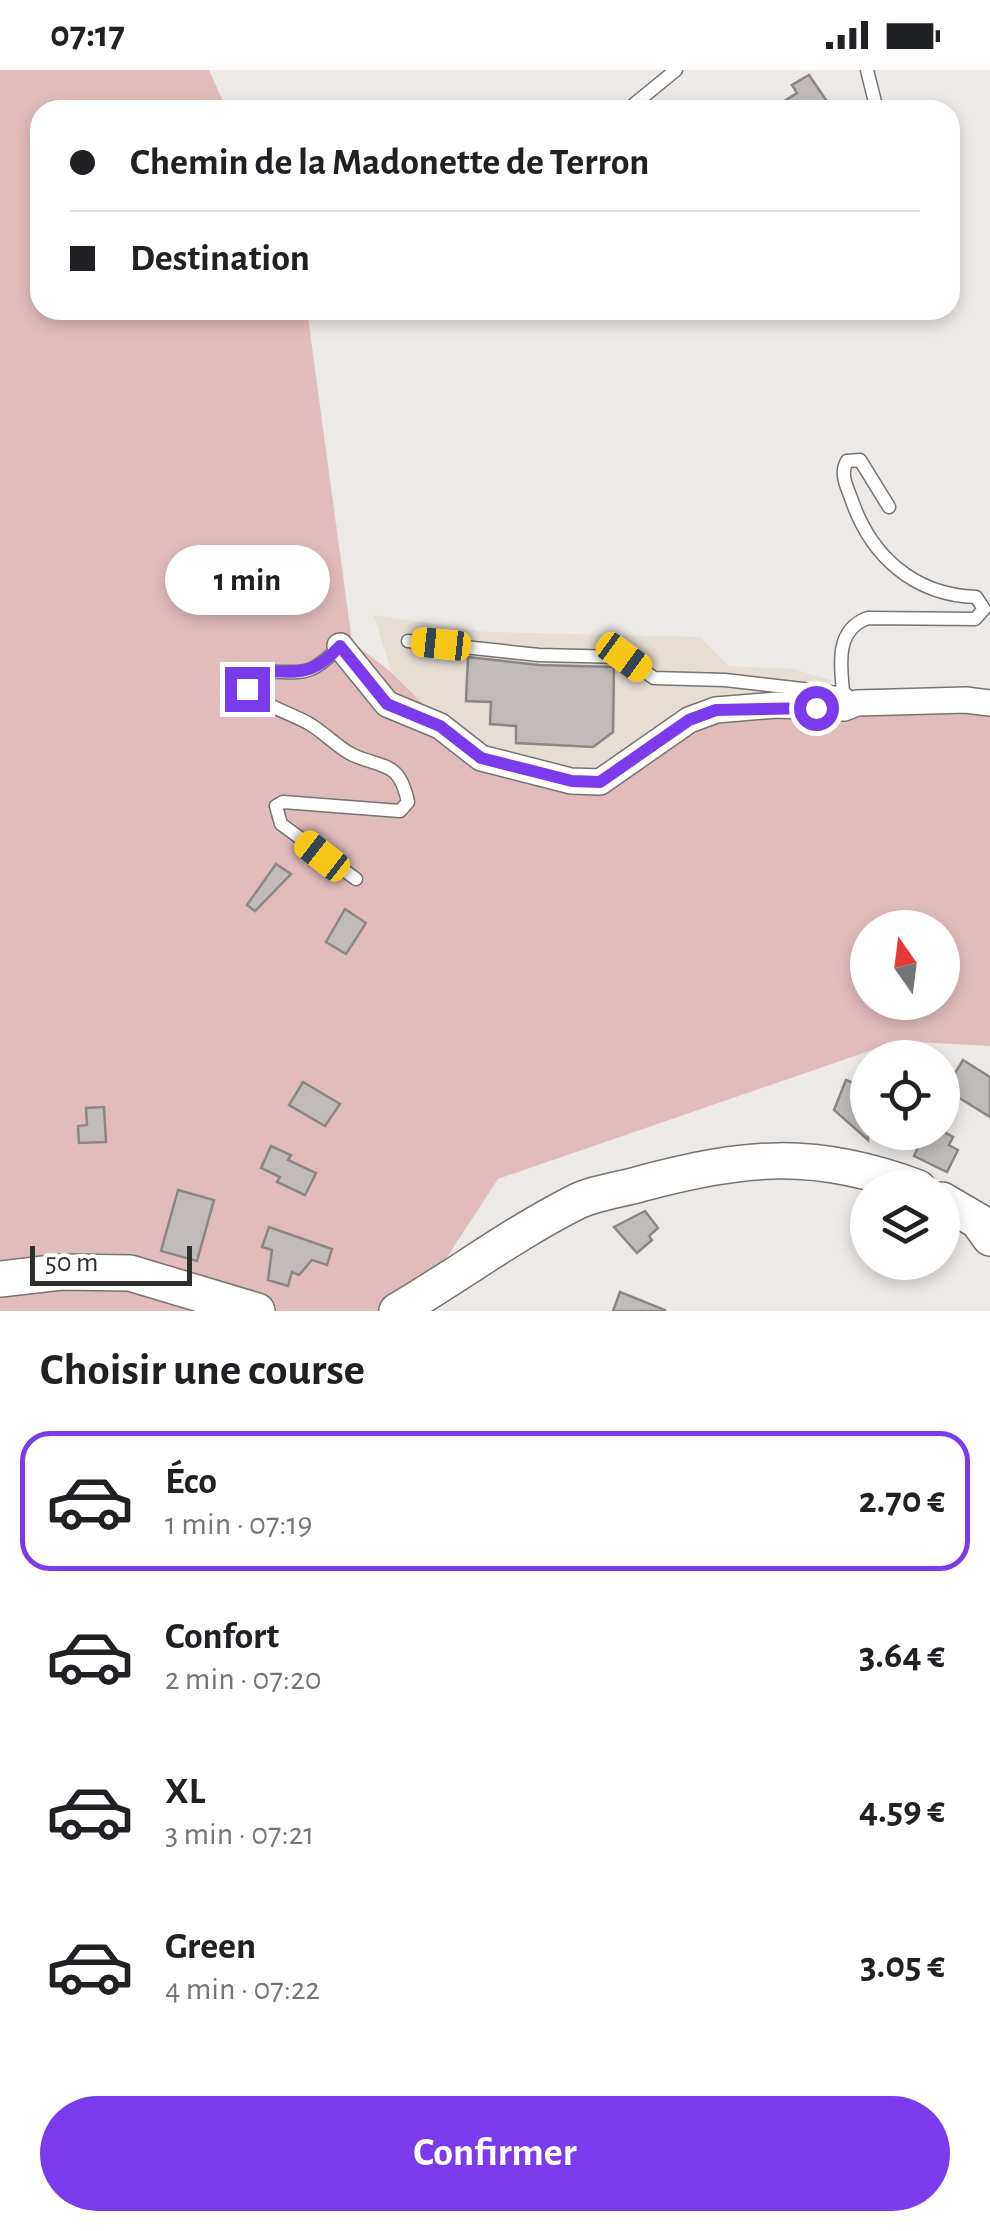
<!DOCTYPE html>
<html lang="fr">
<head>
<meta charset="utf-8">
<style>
	body { margin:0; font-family:"Alegreya Sans",sans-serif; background:#f2f2f2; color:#202124; height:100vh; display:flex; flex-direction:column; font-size:38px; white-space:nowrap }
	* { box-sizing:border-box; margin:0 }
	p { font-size:32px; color:#757577 }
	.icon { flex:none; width:55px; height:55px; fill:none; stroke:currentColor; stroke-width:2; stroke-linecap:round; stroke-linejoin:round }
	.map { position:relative; height:1241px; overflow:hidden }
	.drawer { display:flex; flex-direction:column; background:#fff; flex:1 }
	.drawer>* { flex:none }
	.hud { position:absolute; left:30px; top:30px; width:930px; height:220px; border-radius:30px; box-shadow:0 5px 15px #0003; display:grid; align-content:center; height:220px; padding:0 40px; background:#fff }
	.needle { width:65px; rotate:346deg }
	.controls { position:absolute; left:850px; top:840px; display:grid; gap:20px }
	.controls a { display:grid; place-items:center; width:110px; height:110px; border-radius:50%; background:#fff; box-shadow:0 5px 15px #0003; font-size:50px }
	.scale { position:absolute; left:30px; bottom:25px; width:162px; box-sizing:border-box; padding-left:10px; border:5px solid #2f2e2d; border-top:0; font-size:28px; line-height:35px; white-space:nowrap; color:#2f2e2d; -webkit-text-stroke:8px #fff; paint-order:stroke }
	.end { position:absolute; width:45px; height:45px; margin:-22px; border:12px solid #7c3aed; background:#fff; box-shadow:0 0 0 5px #fff }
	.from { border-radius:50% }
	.bubble { position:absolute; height:70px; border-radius:35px; background:#fff; box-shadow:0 5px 15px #0003; font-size:32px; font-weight:600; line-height:70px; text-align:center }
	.car { position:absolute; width:30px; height:60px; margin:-30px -15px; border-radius:12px; box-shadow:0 0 8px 2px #0007; background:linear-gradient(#f5c518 24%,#345 0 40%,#f5c518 0 76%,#345 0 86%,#f5c518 0) }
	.hud b { display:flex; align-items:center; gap:35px; height:95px; font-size:38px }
	.hud b+b { border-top:2px solid #e0e0e0 }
	.hud i { width:25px; height:25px; background:#202124 }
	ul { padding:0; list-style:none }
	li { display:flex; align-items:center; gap:30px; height:140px; margin:0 20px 15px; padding:0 20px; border:5px solid transparent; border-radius:30px }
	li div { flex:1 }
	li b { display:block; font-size:38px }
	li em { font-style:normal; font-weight:600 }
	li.current { border-color:#7c3aed }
	li>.icon { width:90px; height:90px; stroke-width:1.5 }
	h2 { padding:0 40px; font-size:45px; line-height:120px }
	.action { display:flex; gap:20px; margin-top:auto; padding:20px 40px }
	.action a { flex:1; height:115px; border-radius:60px; background:#7c3aed; color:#fff; font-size:40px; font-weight:600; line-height:115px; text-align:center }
	.status { display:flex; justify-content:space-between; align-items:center; height:70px; padding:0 50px; background:#fff; direction:ltr }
	.status svg { height:28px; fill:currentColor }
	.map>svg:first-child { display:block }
	.built { fill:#e6ddd5 }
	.green { fill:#e2bcbd; fill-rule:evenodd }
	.building { fill:#c1bcba; stroke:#8c8786; stroke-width:2.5 }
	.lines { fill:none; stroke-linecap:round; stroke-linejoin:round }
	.lane-casing { stroke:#767370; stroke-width:15 }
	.street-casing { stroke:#767370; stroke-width:28 }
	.secondary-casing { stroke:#767370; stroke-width:38 }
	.lane { stroke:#fff; stroke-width:12 }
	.street { stroke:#fff; stroke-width:25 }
	.secondary { stroke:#fff; stroke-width:35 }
	.route { stroke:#7c3aed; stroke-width:12 }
</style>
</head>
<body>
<div class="status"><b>07:17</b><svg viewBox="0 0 49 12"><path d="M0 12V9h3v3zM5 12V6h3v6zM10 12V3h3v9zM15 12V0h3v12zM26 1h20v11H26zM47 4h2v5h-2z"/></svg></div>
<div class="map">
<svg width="990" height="1241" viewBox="0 0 990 1241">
	<rect width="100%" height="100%" fill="#ede9e6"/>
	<path class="built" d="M374,545L487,562L700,567L729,596L793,599L830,610L828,631L597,704L490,685L447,656L391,601Z"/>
	<path class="green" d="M0,0H209L227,40H40V240H307L352,572L391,602L447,657L495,687L598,704L686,645L990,642V976L898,971L498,1109L412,1241H0ZM868,858H942V932H868Z"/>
	<path class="building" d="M809,5L826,30L811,40H770L797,23L792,15Z
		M468,587L539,595L614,597L613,662L593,677L516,673V656L490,654L491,632L466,631Z
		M276,794L291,804L255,841L247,835Z
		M345,839L366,853L346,884L326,872Z
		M963,990L990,1007V1047L945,1019Z
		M846,1010L868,1019V1070L834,1040Z
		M303,1012L340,1034L325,1056L289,1035Z
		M104,1037L106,1072L79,1073L78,1056L87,1055L86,1038Z
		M925,1062H944L953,1067L949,1075L958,1080L947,1102L914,1086Z
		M271,1076L291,1085L288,1090L316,1103L305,1125L277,1112L280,1107L261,1098Z
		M178,1120L214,1130L197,1191L161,1181Z
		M645,1141L658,1158L649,1166L652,1170L637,1183L614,1157Z
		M269,1157L332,1179L327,1195L312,1190L299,1205L292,1202L288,1216L268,1210L272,1180L262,1177Z
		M620,1222L665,1240V1241H613Z"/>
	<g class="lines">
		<g class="lane-casing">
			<path id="lane" d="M867,0L877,40
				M627,40L676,0
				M408,571L539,585L624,587L654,608L725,610L846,624
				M340,576C305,613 299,599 253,602L247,608V619C263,636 288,642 308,653C324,662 338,678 353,685C385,699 399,691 408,732L400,741L283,732L276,736L281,754L356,809
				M843,621C840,593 836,559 868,548L975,549L984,539L976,527C913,525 870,485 851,428C846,415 840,403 847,391L860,390L889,437"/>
		</g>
		<g class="street-casing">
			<path id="street" d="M340,576L387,634L440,656L481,688L571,711L600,712L689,650L716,640L777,635L844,638L857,633L966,630L990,633"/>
		</g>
		<g class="secondary-casing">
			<path id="secondary" d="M942,1130L978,1151L990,1168
				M0,1209L61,1202L130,1203L257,1241
				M397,1241C457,1206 511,1165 574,1133C593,1123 619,1120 640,1114C746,1086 814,1079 918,1118"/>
		</g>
		<use href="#lane" class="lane"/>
		<use href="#street" class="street"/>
		<use href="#secondary" class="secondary"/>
	</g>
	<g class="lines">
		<path class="route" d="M247,619L248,608L253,602C296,599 308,611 340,576L387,634L440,656L481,688L572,711L600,712L689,650L716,640L816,638"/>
	</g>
</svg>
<div class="controls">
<a><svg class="needle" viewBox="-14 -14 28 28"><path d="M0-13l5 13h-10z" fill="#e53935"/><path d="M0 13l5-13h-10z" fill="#757577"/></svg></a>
<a><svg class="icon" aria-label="locate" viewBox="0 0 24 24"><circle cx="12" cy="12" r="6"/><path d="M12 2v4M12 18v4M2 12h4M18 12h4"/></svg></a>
<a><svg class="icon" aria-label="layers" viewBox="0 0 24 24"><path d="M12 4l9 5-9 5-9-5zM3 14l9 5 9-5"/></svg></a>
</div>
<div class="scale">50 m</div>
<i class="end from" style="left:816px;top:638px"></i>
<i class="end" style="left:247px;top:619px"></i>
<div class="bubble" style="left:165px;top:475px;width:165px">1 min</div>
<i class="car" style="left:441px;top:574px;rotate:276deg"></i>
<i class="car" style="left:624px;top:587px;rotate:126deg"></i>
<i class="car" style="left:322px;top:786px;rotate:308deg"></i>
<div class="hud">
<b><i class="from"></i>Chemin de la Madonette de Terron</b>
<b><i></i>Destination</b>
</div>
</div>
<section class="drawer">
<h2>Choisir une course</h2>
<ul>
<li class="current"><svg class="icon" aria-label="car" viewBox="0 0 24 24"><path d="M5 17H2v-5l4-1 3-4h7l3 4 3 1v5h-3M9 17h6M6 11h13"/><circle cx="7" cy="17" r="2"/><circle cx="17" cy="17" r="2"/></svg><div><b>Éco</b><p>1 min · 07:19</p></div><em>2.70 €</em></li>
<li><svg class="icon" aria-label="car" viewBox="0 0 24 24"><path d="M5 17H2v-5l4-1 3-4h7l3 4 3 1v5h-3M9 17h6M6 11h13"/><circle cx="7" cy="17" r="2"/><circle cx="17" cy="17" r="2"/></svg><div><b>Confort</b><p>2 min · 07:20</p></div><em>3.64 €</em></li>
<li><svg class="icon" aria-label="car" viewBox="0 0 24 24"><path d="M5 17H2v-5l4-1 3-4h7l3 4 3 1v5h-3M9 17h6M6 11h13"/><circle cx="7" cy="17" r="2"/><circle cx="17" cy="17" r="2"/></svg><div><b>XL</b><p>3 min · 07:21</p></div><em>4.59 €</em></li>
<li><svg class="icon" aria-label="car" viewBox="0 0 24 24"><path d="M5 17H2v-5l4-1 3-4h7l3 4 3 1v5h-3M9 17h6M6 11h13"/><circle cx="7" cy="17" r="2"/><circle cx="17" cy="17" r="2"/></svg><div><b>Green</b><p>4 min · 07:22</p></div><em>3.05 €</em></li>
</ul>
<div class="action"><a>Confirmer</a></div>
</section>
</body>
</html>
